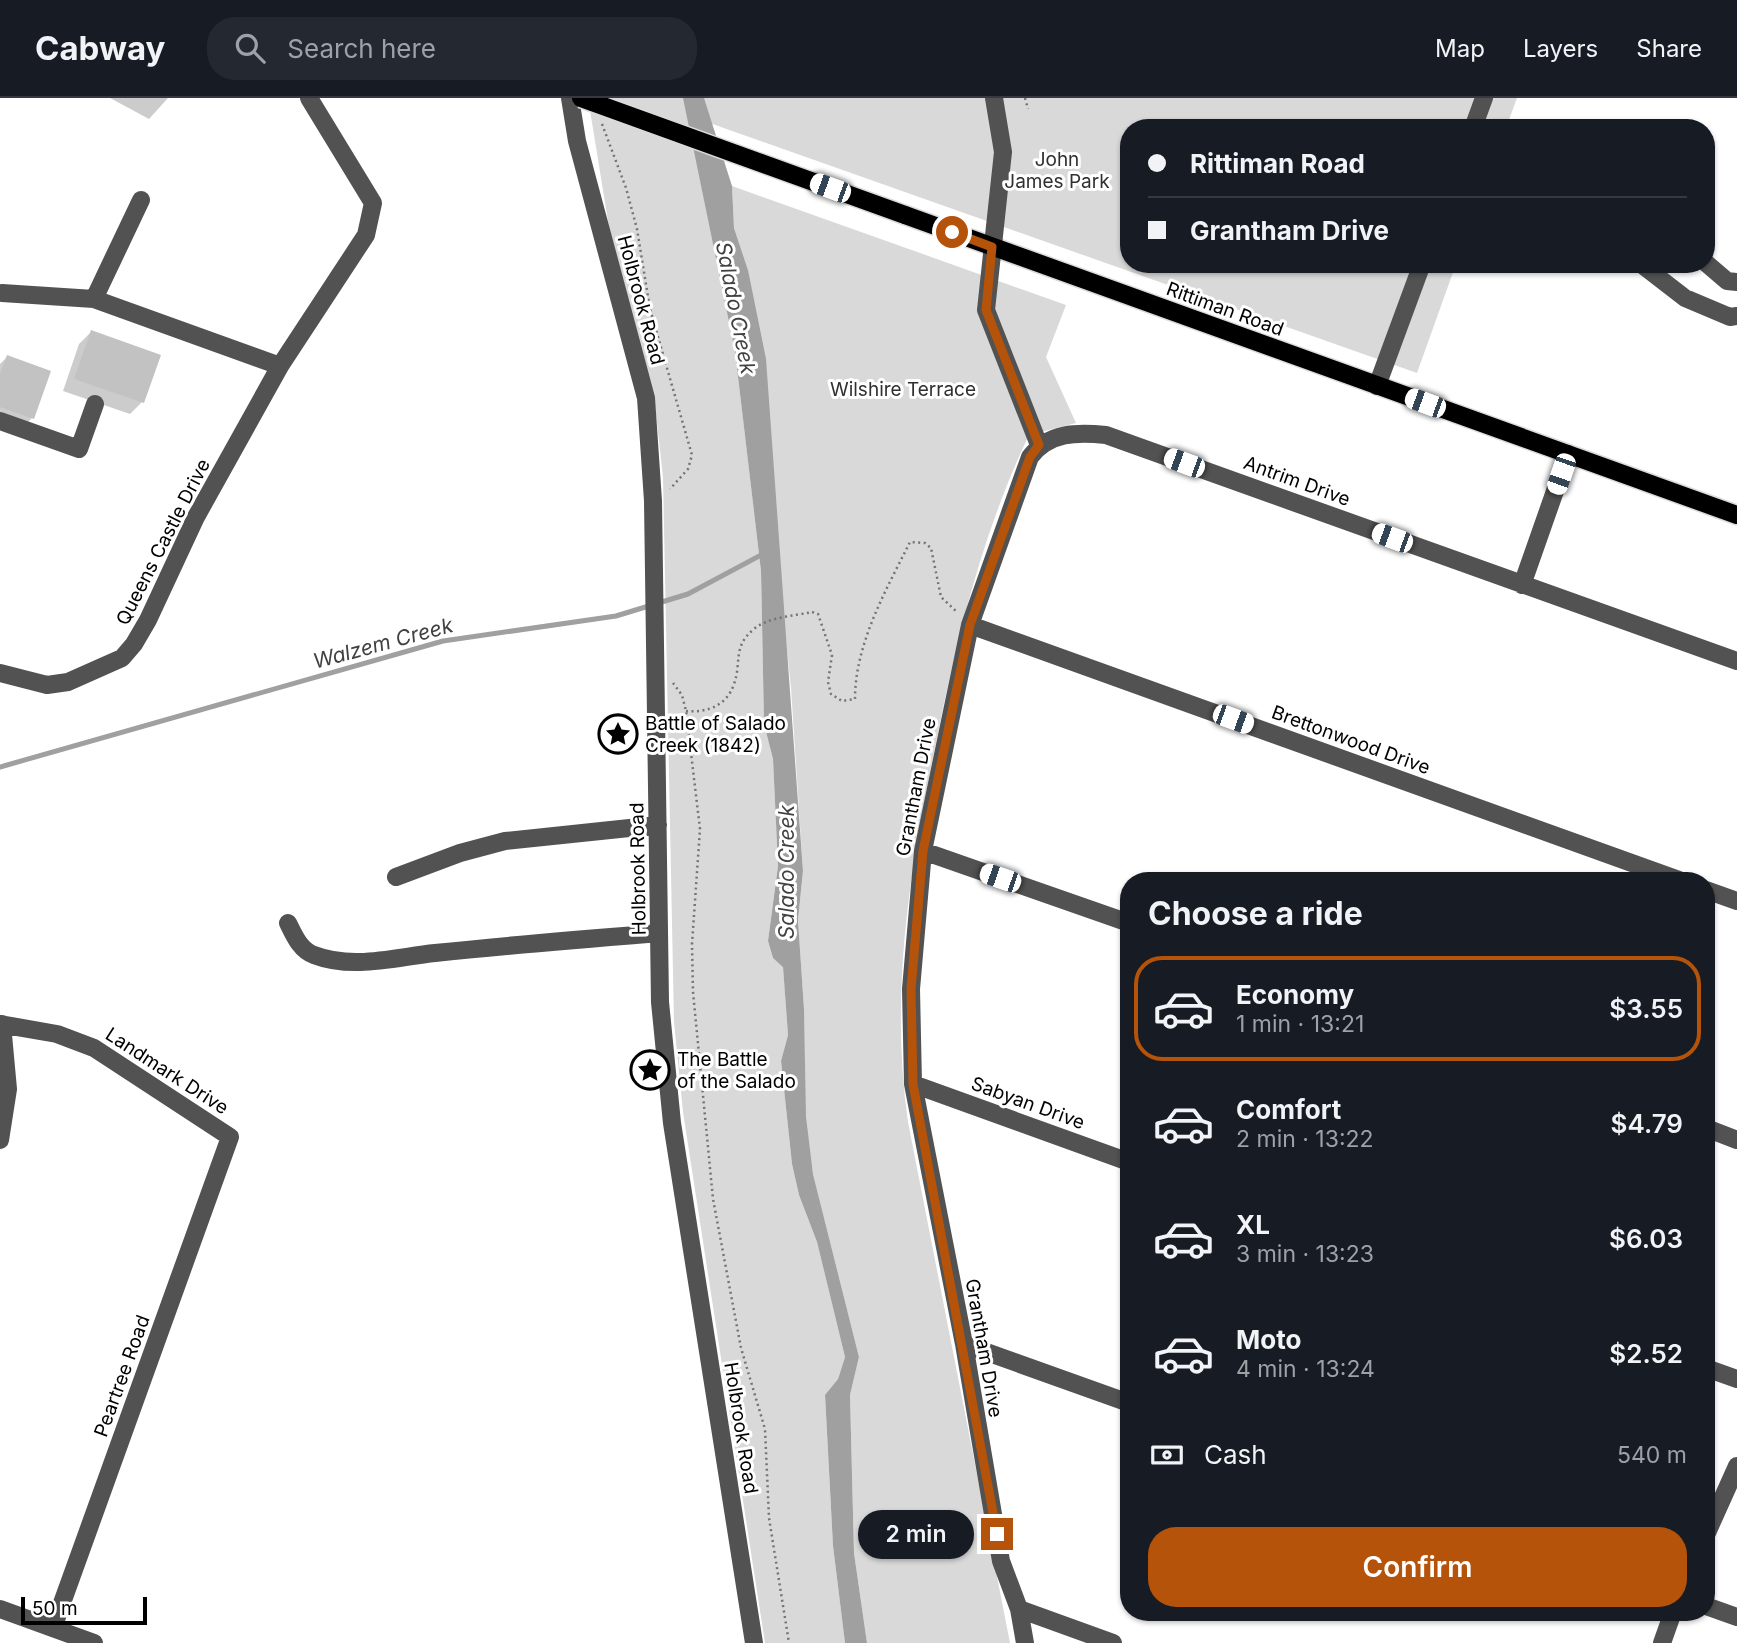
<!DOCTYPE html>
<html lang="en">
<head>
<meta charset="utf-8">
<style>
	body { margin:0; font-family:Inter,sans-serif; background:#242831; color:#f1f3f6; height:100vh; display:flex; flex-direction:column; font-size:26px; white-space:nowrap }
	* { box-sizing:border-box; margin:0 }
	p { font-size:23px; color:#9ea1a6 }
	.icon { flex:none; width:38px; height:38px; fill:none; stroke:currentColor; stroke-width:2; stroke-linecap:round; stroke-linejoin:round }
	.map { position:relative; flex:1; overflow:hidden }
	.sheet { position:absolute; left:1120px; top:774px; width:595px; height:749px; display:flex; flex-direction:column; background:#171b24; border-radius:28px; box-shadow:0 2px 5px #0004 }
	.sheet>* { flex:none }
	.top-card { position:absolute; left:1120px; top:21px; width:595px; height:154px; border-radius:28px; box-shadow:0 2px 5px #0004; display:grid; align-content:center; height:154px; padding:0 28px; background:#171b24 }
	.scale { position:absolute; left:21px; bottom:18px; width:126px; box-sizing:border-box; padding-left:7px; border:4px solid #000; border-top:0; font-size:19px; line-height:24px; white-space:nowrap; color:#000; -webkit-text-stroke:5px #fff; paint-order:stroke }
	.end { position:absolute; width:32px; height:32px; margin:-16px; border:9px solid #b45309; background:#fff; box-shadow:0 0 0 4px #fff }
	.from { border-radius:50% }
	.bubble { position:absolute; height:49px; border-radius:24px; background:#171b24; box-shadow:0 2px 5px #0004; font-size:23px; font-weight:600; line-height:49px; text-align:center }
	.car { position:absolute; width:21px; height:42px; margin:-21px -10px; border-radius:9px; box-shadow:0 0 5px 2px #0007; background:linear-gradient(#fff 24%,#345 0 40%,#fff 0 76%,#345 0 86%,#fff 0) }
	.top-card b { display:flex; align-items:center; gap:24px; height:66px; font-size:26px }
	.top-card b+b { border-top:2px solid #363941 }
	.top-card i { width:18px; height:18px; background:#f1f3f6 }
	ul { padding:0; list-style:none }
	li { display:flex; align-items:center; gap:21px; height:105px; margin:0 14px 10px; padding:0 14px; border:4px solid transparent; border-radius:28px }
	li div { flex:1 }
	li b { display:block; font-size:26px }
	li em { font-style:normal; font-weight:600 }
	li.on { border-color:#b45309 }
	li>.icon { width:63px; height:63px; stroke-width:1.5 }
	h2 { padding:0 28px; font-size:32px; line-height:84px }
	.pay { display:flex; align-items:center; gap:18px; height:77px; padding:0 28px; font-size:26px }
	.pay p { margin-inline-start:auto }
	.action { display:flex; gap:14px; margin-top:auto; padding:14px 28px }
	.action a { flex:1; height:80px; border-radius:28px; background:#b45309; color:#fff; font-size:28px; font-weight:600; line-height:80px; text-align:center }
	header { display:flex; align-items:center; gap:42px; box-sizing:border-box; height:98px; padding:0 35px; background:#171b24; border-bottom:2px solid #363941 }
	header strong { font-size:33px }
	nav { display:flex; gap:38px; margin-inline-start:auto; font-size:24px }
	.search { width:490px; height:63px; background:#242831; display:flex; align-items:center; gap:18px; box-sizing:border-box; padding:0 24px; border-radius:28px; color:#9ea1a6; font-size:26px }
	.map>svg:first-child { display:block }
	.green { fill:#d9d9d9 }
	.water { fill:#a0a0a0 }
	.shadow { fill:#0003 }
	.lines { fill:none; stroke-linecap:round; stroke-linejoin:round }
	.stream { stroke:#a0a0a0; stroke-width:5 }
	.building { fill:#c2c2c2 }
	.major-casing { stroke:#dbdbdb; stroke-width:21 }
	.path { stroke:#747474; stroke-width:2.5; stroke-dasharray:2 3.5; stroke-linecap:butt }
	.minor { stroke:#525252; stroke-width:18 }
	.major { stroke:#000; stroke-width:18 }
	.major-bridge-casing { stroke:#dbdbdb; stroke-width:21; stroke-linecap:butt }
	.major-bridge { stroke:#000; stroke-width:18 }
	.route { stroke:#b45309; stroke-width:9 }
	.labels { text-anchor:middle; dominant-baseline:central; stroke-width:6; stroke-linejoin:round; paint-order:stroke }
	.park-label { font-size:19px; fill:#303030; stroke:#fff }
	.street-label { font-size:19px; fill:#000; stroke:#fff }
	.poi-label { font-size:19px; fill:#000; stroke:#fff; text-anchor:start }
	.water-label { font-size:21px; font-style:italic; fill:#414141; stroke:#fff }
</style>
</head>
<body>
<header>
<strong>Cabway</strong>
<div class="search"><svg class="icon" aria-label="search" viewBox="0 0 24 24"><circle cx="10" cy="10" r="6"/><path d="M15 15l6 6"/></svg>Search here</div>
<nav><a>Map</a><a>Layers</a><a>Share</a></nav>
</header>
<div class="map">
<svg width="1737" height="1545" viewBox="0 0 1737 1545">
	<rect width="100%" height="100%" fill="#fff"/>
	<path class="green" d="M588,0H1517L1506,30H1129V166H1456L1417,275L687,17L735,252L761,473L764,626L773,661L778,768L768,843L773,860L783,868L788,937L781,963L792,1066L799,1097L817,1144L845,1259L838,1281L825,1298L833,1448L845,1545H765L683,1014L674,924L663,379L654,298L609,129Z
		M732,88L1066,207L1046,259L1076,325L1029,337C984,431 958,534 938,635C911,764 889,893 908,1024L1010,1545H867L854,1455L850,1297L859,1259L813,1076L805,1019L804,911L798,822L803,773L791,590L748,172L734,130Z"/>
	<path class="water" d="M683,0H704L732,88L734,130L748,172L766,261L803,773L798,822L804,911L806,1019L813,1076L859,1259L850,1297L854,1455L867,1545H845L833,1448L825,1297L838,1281L845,1259L817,1144L799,1097L792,1066L781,963L788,937L783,869L773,860L768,843L778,768L773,661L764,626L761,473L735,253Z"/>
	<path class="shadow" d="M110,0H168L149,21Z
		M91,234L142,304L130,316L63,293L79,246Z
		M7,259L32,320L20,332L0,325V266Z"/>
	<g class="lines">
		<path class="stream" d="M0,669L443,543L616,518L688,496L765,455"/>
	</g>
	<path class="building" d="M91,232L161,257L144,305L74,281Z
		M7,257L51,273L34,321L0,309V276Z"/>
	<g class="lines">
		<g class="major-casing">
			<path id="major" d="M905,117L1737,417"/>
		</g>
		<path class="path" d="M1025,0L1028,11
			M602,26L626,90L637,131L650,211L692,357L688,371L670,391
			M673,585L682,597L686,613L700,731L692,846L693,894L713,1101L741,1250L765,1331L769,1420L789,1545
			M686,613C706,615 727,608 734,586C742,564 732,549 754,531C768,519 794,518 812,514L818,516L832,557L828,584L831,596L842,603L855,601C855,546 886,492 910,444L925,445L931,450L941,499L958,515"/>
		<path class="minor" d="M570,0L577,43L646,300L653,403L660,904L672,1025L754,1545
			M994,0L1003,54L986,212L1039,347
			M1473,30L1484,0
			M1706,165L1727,183L1737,184
			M1641,166L1685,200L1730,219L1737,218
			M2,195L94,201L280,268
			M94,201L141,102
			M1377,288L1422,166
			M0,323L79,351L95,306
			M1522,487L1568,356
			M970,527L1679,782
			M0,575L47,587L68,584L122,560L134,546L148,522L196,419L280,268L366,137L373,105L309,0
			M923,753L1129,825
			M396,779L460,755L505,743L658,727
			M1706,792L1737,803
			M288,825C294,837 300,852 314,857C353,872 396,859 435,855C510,847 585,841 659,835
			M0,926L57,936L94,950L230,1039L53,1530
			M913,986L1129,1064
			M1706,1030L1737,1042
			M0,1042L8,991L2,926
			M964,1246L1129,1305
			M1706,1270L1737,1281
			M1706,1437L1737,1368
			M1706,1508L1737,1519
			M0,1511L94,1545
			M1019,1511L1113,1545
			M1025,1545L1019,1511L1001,1463L964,1246L913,986L911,891L923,753L970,527L1030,359C1049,334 1077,334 1106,337L1737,563
			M1662,1545L1673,1514"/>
		<use href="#major" class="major"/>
		<g class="major-bridge-casing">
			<path id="major-bridge" d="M581,0L905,117"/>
		</g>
		<use href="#major-bridge" class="major-bridge"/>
	</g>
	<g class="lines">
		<path class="route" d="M952,134L992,149L986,212L1039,347L1030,359L970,527L923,753L911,891L913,986L997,1436"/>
	</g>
	<defs>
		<g id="sight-ring" transform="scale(2.0125)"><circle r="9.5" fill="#fff" stroke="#000" stroke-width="1.5"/><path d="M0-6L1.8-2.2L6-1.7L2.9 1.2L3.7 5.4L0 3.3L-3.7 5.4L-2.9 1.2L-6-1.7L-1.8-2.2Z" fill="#000"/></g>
	</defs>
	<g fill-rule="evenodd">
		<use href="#sight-ring" x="618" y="636"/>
		<use href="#sight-ring" x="650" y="972"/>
	</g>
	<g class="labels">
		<g class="park-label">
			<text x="1057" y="61">John<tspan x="1057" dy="22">James Park</tspan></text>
			<text x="903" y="291">Wilshire Terrace</text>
		</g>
		<g class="street-label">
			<text transform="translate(641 202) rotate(75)">Holbrook Road</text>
			<text transform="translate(1225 211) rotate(20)">Rittiman Road</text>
			<text transform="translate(1297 383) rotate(20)">Antrim Drive</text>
			<text transform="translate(163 444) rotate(-63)">Queens Castle Drive</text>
			<text transform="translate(1351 642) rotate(20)">Brettonwood Drive</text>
			<text transform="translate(916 689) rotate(-79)">Grantham Drive</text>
			<text transform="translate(638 771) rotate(-91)">Holbrook Road</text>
			<text transform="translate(167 973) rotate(33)">Landmark Drive</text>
			<text transform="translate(1028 1005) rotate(20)">Sabyan Drive</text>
			<text transform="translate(984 1250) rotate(80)">Grantham Drive</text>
			<text transform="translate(122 1278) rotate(-70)">Peartree Road</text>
			<text transform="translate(741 1330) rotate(81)">Holbrook Road</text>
		</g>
		<g class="poi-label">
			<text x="645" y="625">Battle of Salado<tspan x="645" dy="22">Creek (1842)</tspan></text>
			<text x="677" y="961">The Battle<tspan x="677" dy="22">of the Salado</tspan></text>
		</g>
		<g class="water-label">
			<text transform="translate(736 210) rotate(79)">Salado Creek</text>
			<text transform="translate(383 545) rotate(-15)">Walzem Creek</text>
			<text transform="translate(786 774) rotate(-90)">Salado Creek</text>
		</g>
	</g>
</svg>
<div class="scale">50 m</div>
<i class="end from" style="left:952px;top:134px"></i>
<i class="end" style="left:997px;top:1436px"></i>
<div class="bubble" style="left:858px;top:1412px;width:116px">2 min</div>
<i class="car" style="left:830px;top:90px;rotate:290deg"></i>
<i class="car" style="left:1425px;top:305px;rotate:290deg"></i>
<i class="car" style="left:1184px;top:365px;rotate:290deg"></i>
<i class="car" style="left:1561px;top:376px;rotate:199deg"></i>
<i class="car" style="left:1392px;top:440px;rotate:290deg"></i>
<i class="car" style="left:1233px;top:621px;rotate:110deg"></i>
<i class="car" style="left:1000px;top:780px;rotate:289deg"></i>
<div class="top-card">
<b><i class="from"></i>Rittiman Road</b>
<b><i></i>Grantham Drive</b>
</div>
<section class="sheet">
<h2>Choose a ride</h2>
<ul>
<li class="on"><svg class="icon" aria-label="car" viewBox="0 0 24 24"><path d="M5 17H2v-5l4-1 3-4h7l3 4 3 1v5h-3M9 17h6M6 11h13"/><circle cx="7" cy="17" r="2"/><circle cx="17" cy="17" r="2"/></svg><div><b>Economy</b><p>1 min · 13:21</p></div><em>$3.55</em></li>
<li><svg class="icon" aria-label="car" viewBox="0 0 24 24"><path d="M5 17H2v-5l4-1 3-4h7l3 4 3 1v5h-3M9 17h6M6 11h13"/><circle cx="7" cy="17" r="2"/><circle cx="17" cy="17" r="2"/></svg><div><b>Comfort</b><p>2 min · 13:22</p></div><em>$4.79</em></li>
<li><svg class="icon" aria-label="car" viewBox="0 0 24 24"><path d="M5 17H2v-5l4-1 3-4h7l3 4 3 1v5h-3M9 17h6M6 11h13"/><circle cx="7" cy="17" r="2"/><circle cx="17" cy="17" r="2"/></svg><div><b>XL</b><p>3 min · 13:23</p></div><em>$6.03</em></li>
<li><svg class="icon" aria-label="car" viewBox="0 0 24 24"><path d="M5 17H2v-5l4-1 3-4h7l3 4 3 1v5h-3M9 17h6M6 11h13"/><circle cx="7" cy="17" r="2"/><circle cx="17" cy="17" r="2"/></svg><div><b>Moto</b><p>4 min · 13:24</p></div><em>$2.52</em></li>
</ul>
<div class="pay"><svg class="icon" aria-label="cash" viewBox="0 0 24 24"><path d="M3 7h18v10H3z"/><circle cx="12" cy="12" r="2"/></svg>Cash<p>540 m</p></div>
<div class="action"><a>Confirm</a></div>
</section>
</div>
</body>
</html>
